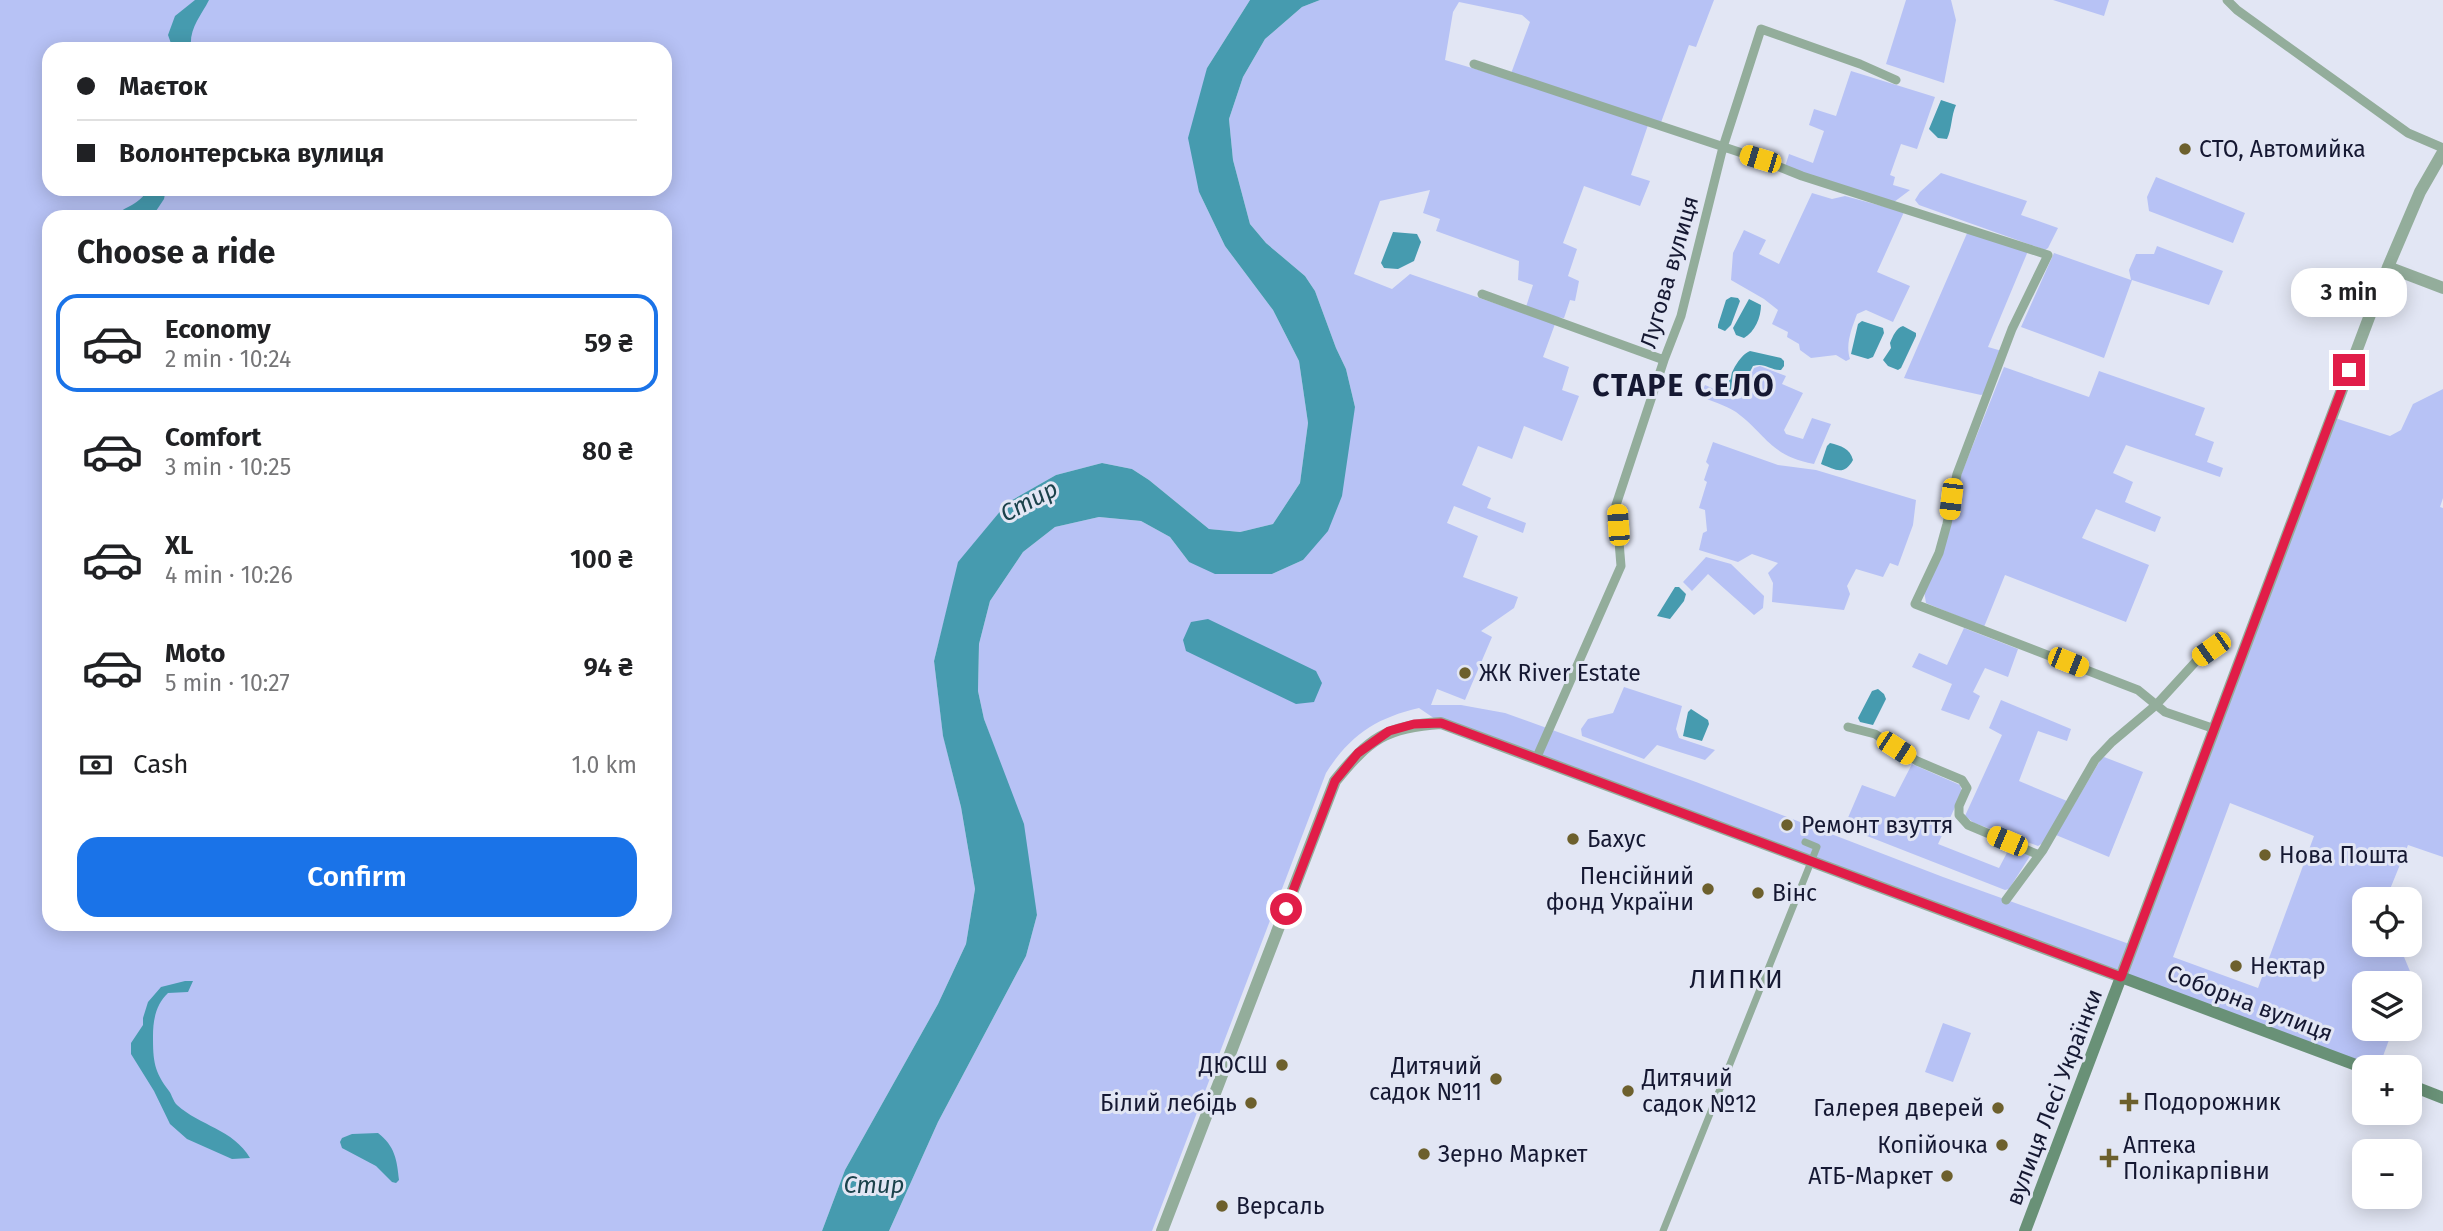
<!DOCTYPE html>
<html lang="en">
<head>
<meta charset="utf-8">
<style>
	body { margin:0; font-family:"Fira Sans",sans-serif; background:#f6f6f6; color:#202124; height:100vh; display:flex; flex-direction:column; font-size:26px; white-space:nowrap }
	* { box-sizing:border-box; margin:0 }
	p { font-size:23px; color:#757577 }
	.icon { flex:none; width:38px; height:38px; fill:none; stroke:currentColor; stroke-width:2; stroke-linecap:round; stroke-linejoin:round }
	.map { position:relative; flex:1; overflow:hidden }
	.details { position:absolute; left:42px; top:210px; width:630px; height:721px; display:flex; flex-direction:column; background:#fff; border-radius:21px; box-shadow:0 4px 18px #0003 }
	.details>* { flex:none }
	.top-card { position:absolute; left:42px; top:42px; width:630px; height:154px; border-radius:21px; box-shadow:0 4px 18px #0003; display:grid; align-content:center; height:154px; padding:0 35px; background:#fff }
	.controls { position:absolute; left:2352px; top:887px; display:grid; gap:14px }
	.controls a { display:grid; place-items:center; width:70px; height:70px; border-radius:14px; background:#fff; box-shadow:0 4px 18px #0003; font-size:35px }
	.end { position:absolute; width:32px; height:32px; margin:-16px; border:9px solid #e11d48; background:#fff; box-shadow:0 0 0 4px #fff }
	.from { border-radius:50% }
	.bubble { position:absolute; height:49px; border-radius:21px; background:#fff; box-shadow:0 4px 18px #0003; font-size:23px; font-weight:600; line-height:49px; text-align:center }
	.car { position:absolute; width:21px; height:42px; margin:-21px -10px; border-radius:9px; box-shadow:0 0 5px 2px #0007; background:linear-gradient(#f5c518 24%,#345 0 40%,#f5c518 0 76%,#345 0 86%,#f5c518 0) }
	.top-card b { display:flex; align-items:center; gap:24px; height:66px; font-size:26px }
	.top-card b+b { border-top:2px solid #e0e0e0 }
	.top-card i { width:18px; height:18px; background:#202124 }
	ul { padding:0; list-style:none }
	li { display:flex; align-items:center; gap:21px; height:98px; margin:0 14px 10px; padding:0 21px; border:4px solid transparent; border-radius:21px }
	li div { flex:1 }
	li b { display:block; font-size:26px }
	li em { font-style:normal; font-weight:600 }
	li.current { border-color:#1a73e8 }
	li>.icon { width:63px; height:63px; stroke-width:1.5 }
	h2 { padding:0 35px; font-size:32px; line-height:84px }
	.pay { display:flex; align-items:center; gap:18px; height:77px; padding:0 35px; font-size:26px }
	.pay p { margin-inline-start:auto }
	.button { display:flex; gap:14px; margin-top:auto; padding:14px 35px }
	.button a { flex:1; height:80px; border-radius:21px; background:#1a73e8; color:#fff; font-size:28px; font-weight:600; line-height:80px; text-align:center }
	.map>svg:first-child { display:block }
	.green { fill:#b7c2f5; fill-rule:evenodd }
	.water { fill:#469baf }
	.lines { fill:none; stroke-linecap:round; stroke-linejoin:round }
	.pedestrian { stroke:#93ad9b; stroke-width:7 }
	.minor { stroke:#93ad9b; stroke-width:9 }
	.tertiary { stroke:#93ad9b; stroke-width:12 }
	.secondary { stroke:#699177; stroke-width:12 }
	.route { stroke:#e11d48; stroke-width:9 }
	.poi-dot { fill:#6d602d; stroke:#e2e6f4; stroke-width:2.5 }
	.labels { text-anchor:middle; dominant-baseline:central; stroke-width:6; stroke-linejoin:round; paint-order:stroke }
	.poi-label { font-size:23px; fill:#151832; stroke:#e2e6f4; text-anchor:start }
	.street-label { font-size:23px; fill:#151832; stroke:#e2e6f4 }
	.water-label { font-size:24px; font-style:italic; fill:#1b424b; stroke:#e2e6f4 }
	.quarter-label { font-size:26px; letter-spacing:2px; fill:#151832; stroke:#e2e6f4 }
	.district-label { font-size:30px; font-weight:bold; letter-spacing:2px; fill:#151832; stroke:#e2e6f4 }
</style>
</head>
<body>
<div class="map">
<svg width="2443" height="1231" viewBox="0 0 2443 1231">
	<rect width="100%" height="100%" fill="#e2e6f4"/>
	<path class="green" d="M0,0H1250L1207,68L1199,192L1225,246L1273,310L1299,361L1308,423L1300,483L1273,524L1240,532L1209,529L1149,480L1132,469L1102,463L1056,475L1007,503L959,562L934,661L943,735L961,807L975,889L966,944L938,1004L845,1170L822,1231H0ZM49,49H665V189H49ZM49,217H665V924H49Z
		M1320,0H1714L1696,47L1689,45L1659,128L1648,125L1631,175L1650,181L1640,206L1584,186L1563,243L1577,249L1568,276L1579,281L1575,301L1570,300L1564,318L1553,317L1526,307L1533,285L1518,280L1519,261L1436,231L1440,219L1423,213L1430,190L1380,201L1354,274L1392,289L1410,274L1555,324L1543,357L1569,367L1562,390L1579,396L1562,441L1524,426L1512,459L1478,446L1462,485L1491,498L1487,508L1526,523L1523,533L1454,506L1447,523L1478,536L1463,577L1518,597L1514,608L1481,631L1492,637L1465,700L1437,689L1431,705H1461L1505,713L1696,782L1943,877L2132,945L2332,417L2390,436L2401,430L2413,404L2443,389V498L2440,507L2443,508V857L2408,845L2386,899L2364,900V945H2399L2412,976L2410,983L2364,984V1029H2393L2379,1067L2364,1068L1441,723L1419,708C1376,718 1350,735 1326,773L1152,1231H889L938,1122L1026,956L1037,915L998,758L984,719L978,691L979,644L990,601L1023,552L1055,527L1099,517L1141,521L1170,537L1189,562L1272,574L1303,560L1355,407L1346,369L1336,348L1315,291L1305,276L1266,243L1250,224L1233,160L1229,119L1243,77L1265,39L1302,7ZM1459,2L1522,15L1530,22L1509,79L1445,60L1453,12ZM2230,803L2314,836L2258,988L2173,957Z
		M1906,0H1951L1956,20L1944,83L1886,64Z
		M2053,0H2109L2104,16Z
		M1851,71L1935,97L1917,149L1901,144L1890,175L1895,177L1893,185L1910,190L1894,202L1785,167L1789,154L1813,163L1824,131L1809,125L1814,109L1836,116Z
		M1941,173L2027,201L2021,215L2058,228L2048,248L2045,250L1919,205L1915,200L1920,192Z
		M2156,177L2245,213L2233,243L2149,211L2147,197Z
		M1812,193L1832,199L1845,196L1904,212L1877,272L1910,286L1893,322L1866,310L1857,314C1852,328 1845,344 1850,359L1846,361L1836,355L1811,358L1800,350L1799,344L1787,337L1788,332L1772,324L1778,310L1764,299L1731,280L1733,253L1744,230L1766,240L1759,254L1779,264Z
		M1968,231L2028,251L1988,347L2002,351L1986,393L1981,395L1904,378Z
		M2157,246L2223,271L2209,305L2132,280L2104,358L2021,327L2054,253L2131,280L2129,270L2136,254H2154Z
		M1760,366L1786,376L1782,384L1803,393L1784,430L1786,434L1803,439L1812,418L1831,424L1814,464C1769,455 1768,436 1736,412C1725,405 1711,401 1700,396L1705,385L1737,399L1741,398L1754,368Z
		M2004,367L2089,397L2099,371L2205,408L2195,435L2214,442L2207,462L2223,468L2220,477L2126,445L2113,473L2133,482L2125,502L2161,517L2155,532L2096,509L2082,538L2149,565L2126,622L2005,575L1984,627L1926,603L1924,591L1942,557L1961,475Z
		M1713,442L1778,465L1816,470L1916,500L1913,525L1898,566L1890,563L1883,577L1856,569L1847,586L1850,594L1844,610L1772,602L1773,583L1768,573L1778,563L1752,554L1738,562L1699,550L1703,533L1707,531L1705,510L1699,508L1707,482L1704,480L1709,465L1706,462Z
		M1706,557L1731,564L1764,596L1763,608L1754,615L1708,574L1692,591L1683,582Z
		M1964,628L2018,649L2008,677L1985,668L1973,692L1980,696L1969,720L1941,710L1952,684L1912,667L1919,653L1947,665Z
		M1624,687L1682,706L1676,729L1679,738L1715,750L1705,760L1657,745L1644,759L1582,736L1581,729L1588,719L1613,713Z
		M2001,700L2071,729L2067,741L2038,731L2019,781L2067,801L2043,843L2038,846L1974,823L1965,816L2002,735L1989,728Z
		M2104,757L2143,772L2109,857L2056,835L2101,759Z
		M1912,764L1960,785L1962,792L1938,844L1999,868L2011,845L2030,856L2009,889L2005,890L1844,827L1862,785L1895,797Z
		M1943,1023L1971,1033L1953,1082L1925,1072Z"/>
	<path class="water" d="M195,0H209C201,16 189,28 191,48L173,49L168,35L175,16Z
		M1250,0H1320L1302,7L1265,39L1243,77L1229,119L1233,160L1250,224L1266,243L1305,276L1315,291L1336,348L1346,369L1355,407L1342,496L1328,531L1303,560L1272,574H1215L1189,562L1170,537L1141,521L1099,517L1055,527L1023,552L990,601L979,644L978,691L984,719L1024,824L1037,915L1026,956L938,1122L889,1231H822L845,1170L938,1004L966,944L975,889L961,807L943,736L934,661L958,562L1007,503L1056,475L1102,463L1132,469L1149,480L1209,529L1240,532L1273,524L1300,483L1308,423L1299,361L1273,310L1225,246L1199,192L1188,138L1207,68Z
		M1941,100L1956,105C1951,116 1952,129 1947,139L1938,138L1929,129Z
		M148,189H166L164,199L152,217H113C125,206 140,205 148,189Z
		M1393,232L1417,234L1421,242L1414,261L1398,269L1384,268L1381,263Z
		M1731,297L1738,298L1740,301L1731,325L1725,331L1718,328V325L1726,300Z
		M1749,299L1761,305C1761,317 1755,332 1744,338L1736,335L1733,328Z
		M1862,321L1883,328L1884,333L1873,357L1868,359L1851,354L1858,324Z
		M1903,326L1916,333V336L1901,368L1898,370L1888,366L1883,360L1891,348L1890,343C1893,336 1896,328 1903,326Z
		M1750,351L1781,358L1784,361V366L1781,370C1770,370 1764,362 1753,366L1741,389L1736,392L1728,390C1727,378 1739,355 1750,351Z
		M1830,443C1841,446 1850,448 1853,460C1844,476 1836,470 1821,464L1827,446Z
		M1675,587H1679L1686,594L1684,601L1670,619L1657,616Z
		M1208,619L1316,671L1322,683L1314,702L1296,704L1186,651L1183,640L1191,622Z
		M1878,689L1884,694L1886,699L1873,725L1860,722L1858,718L1872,691Z
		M1691,709L1708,720L1709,724L1702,741L1683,736L1688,712Z
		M185,981H193L188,992L168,993C156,1004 153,1020 153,1036C153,1061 154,1071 169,1091C172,1095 173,1101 177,1105C200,1126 233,1129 250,1158L232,1159L187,1139L170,1124L154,1091L131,1054V1043L143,1025V1018L148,1002L161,987Z
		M378,1133C395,1146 397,1160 399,1180L396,1183L392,1182L376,1166L342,1148L340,1142L342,1138L352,1134Z"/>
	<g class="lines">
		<path class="pedestrian" d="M1663,1231L1817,847L1805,842"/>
		<path class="minor" d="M2227,0L2237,10L2408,133L2443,148
			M1474,64L1760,159L1802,176L2048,255L2012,329L1957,474L1947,524L1939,553L1915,604L2138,690L2165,712L2215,729
			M1482,294L1664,360
			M1848,727L1875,734L1917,761L1962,780L1967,788L1959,806V815L1968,825L2039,855
			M1536,759L1621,566L1616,505L1664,360L1681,316L1723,147L1761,29L1860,64L1896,80
			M2006,900L2043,850L2095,760L2112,742L2156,705L2199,658L2211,649"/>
		<path class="tertiary" d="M2388,267L2443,288
			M1162,1231L1335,781C1369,739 1386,726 1441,723L2121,977L2388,267L2420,192L2443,152"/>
		<path class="secondary" d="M2410,1085L2443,1098
			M2025,1231L2121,977L2364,1068"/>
	</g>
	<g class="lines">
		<path class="route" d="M1286,909L1335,781L1358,753L1389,731L1414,724L1441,723L2121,977L2349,370"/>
	</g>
	<g class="poi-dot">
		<circle cx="2185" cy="149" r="7"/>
		<circle cx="1465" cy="673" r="7"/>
		<circle cx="1787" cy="825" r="7"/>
		<circle cx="1573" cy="839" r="7"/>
		<circle cx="2265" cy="855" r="7"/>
		<circle cx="1708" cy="889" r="7"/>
		<circle cx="1758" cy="893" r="7"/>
		<circle cx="2236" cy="966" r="7"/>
		<circle cx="1282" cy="1065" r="7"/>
		<circle cx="1496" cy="1079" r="7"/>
		<circle cx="1628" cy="1091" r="7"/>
		<path d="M2125.5 1091.5h7v7h7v7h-7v7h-7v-7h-7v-7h7z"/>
		<circle cx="1251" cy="1103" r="7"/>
		<circle cx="1998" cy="1108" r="7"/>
		<circle cx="2002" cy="1145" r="7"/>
		<circle cx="1424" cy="1154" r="7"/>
		<path d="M2105.5 1147.5h7v7h7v7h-7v7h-7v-7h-7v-7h7z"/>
		<circle cx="1947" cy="1176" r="7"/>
		<circle cx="1222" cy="1206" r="7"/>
	</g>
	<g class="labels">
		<g class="poi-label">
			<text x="2199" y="149">СТО, Автомийка</text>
			<text x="1479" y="673">ЖК River Estate</text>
			<text x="1801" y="825">Ремонт взуття</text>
			<text x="1587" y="839">Бахус</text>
			<text x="2279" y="855">Нова Пошта</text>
			<text x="1694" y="876" text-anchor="end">Пенсійний<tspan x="1694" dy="26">фонд України</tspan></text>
			<text x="1772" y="893">Вінс</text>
			<text x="2250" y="966">Нектар</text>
			<text x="1268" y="1065" text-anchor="end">ДЮСШ</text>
			<text x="1482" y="1066" text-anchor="end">Дитячий<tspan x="1482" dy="26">садок №11</tspan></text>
			<text x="1642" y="1078">Дитячий<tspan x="1642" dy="26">садок №12</tspan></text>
			<text x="2143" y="1102">Подорожник</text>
			<text x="1237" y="1103" text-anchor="end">Білий лебідь</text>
			<text x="1984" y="1108" text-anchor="end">Галерея дверей</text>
			<text x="1988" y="1145" text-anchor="end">Копійочка</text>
			<text x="2123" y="1145">Аптека<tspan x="2123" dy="26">Полікарпівни</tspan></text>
			<text x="1438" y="1154">Зерно Маркет</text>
			<text x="1933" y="1176" text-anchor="end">АТБ-Маркет</text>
			<text x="1236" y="1206">Версаль</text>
		</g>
		<g class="street-label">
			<text transform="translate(1669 272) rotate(-74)">Лугова вулиця</text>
			<text transform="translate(2250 1003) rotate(21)">Соборна вулиця</text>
			<text transform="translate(2054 1097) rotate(-69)">вулиця Лесі Українки</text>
		</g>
		<g class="water-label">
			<text transform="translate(1029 501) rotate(-28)">Стир</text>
			<text x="874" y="1185">Стир</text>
		</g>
		<g class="quarter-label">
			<text x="1737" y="979">ЛИПКИ</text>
		</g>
		<g class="district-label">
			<text x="1684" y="386">СТАРЕ СЕЛО</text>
		</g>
	</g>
</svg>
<div class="controls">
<a><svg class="icon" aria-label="locate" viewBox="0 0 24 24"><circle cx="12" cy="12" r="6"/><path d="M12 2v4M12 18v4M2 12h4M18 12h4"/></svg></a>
<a><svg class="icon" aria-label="layers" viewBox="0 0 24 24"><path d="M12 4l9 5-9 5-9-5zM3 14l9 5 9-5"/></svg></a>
<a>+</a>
<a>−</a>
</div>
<i class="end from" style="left:1286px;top:909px"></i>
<i class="end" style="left:2349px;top:370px"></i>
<div class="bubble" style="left:2291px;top:268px;width:116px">3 min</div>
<i class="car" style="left:1760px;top:159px;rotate:287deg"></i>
<i class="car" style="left:1951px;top:499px;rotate:187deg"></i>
<i class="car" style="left:1618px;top:525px;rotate:356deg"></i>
<i class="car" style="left:2211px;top:649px;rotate:235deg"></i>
<i class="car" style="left:2068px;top:662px;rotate:112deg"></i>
<i class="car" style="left:1896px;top:748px;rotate:123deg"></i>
<i class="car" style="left:2007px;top:841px;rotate:293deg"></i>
<div class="top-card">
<b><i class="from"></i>Маєток</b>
<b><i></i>Волонтерська вулиця</b>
</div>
<section class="details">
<h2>Choose a ride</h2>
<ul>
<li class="current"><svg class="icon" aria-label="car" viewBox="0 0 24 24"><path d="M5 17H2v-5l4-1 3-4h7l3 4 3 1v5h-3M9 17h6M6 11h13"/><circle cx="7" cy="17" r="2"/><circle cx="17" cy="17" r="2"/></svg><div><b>Economy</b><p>2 min · 10:24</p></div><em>59 ₴</em></li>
<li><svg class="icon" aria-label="car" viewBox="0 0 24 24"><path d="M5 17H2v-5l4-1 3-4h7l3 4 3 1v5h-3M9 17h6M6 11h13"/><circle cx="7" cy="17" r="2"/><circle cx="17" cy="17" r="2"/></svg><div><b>Comfort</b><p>3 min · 10:25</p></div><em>80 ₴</em></li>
<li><svg class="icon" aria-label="car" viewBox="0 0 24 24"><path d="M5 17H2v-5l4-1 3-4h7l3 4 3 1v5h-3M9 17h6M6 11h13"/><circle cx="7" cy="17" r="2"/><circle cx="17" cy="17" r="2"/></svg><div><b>XL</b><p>4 min · 10:26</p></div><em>100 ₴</em></li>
<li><svg class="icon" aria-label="car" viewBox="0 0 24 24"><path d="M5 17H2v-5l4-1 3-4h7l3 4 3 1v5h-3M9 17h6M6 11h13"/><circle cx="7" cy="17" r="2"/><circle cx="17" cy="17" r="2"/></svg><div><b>Moto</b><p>5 min · 10:27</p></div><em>94 ₴</em></li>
</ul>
<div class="pay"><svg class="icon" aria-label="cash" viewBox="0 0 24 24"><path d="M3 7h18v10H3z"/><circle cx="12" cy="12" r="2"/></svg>Cash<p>1.0 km</p></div>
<div class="button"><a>Confirm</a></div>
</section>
</div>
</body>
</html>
